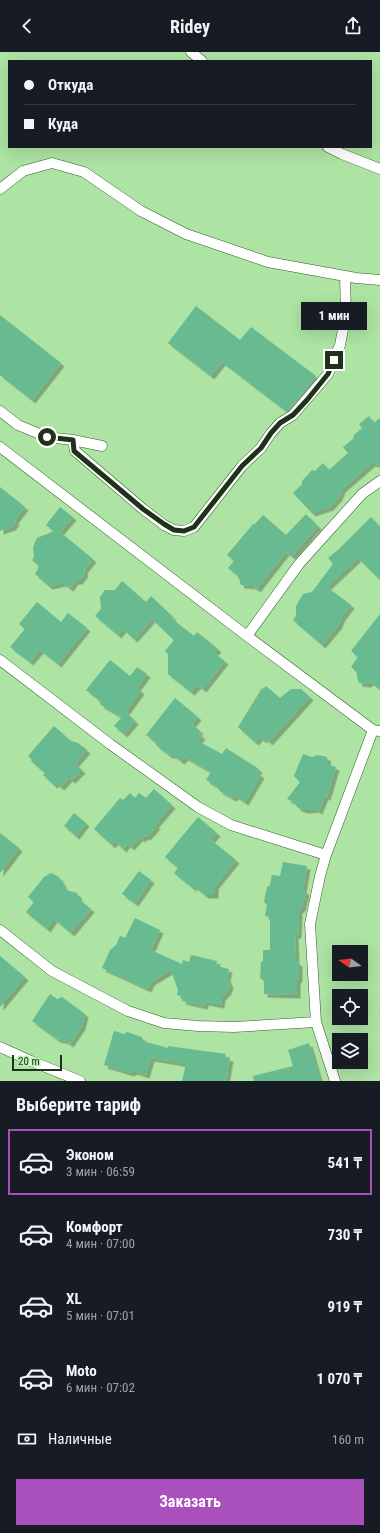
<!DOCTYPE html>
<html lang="ru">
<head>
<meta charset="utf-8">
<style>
	body { margin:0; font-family:"Roboto Condensed",sans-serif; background:#20242c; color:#f1f3f6; height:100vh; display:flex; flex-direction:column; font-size:15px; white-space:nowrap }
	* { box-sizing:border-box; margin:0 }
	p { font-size:13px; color:#9ea1a6 }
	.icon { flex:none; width:22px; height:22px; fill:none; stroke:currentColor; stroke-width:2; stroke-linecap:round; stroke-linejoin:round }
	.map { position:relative; height:1029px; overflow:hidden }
	.sheet { display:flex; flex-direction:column; background:#171b24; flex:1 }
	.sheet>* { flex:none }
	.hud { position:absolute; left:8px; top:8px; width:364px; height:88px; border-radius:0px; box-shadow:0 4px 16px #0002; display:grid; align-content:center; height:88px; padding:0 16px; background:#171b24 }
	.needle { width:26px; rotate:284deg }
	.controls { position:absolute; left:332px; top:893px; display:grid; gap:8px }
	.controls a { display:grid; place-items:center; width:36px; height:36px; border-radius:0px; background:#171b24; box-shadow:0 4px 16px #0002; font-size:20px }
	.scale { position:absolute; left:12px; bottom:10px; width:50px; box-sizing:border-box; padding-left:4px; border:2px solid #1e331a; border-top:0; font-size:11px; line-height:14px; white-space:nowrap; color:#1e331a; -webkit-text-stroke:3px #baf0af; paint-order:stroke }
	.end { position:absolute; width:18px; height:18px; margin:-9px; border:5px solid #1e331a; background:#fff; box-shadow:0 0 0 2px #fff }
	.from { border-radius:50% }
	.bubble { position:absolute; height:28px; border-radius:0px; background:#171b24; box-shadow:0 4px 16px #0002; font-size:13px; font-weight:700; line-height:28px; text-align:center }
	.hud b { display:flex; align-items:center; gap:14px; height:38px; font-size:15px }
	.hud b+b { border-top:1px solid #363941 }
	.hud i { width:10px; height:10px; background:#f1f3f6 }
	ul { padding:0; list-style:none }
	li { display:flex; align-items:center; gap:12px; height:66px; margin:0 8px 6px; padding:0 8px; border:2px solid transparent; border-radius:0px }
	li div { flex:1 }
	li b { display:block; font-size:15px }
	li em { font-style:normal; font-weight:700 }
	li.active { border-color:#aa50bc }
	li>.icon { width:36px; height:36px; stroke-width:1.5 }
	h2 { padding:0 16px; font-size:18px; line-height:48px }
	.pay { display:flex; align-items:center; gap:10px; height:44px; padding:0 16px; font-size:15px }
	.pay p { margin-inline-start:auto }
	.primary-button { display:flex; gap:8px; margin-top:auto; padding:8px 16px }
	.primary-button a { flex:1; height:46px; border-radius:0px; background:#aa50bc; color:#fff; font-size:16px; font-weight:700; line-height:46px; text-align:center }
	header { display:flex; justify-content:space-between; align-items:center; height:52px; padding:0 16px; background:#171b24; font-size:18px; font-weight:700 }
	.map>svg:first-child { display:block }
	.building { fill:#67ba90; filter:url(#shadow) }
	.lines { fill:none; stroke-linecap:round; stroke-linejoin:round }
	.service-casing { stroke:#2f6026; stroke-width:11 }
	.service { stroke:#fff; stroke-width:10 }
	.route { stroke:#1e331a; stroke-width:5 }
</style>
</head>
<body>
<header><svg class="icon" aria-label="back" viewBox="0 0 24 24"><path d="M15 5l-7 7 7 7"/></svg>Ridey<svg class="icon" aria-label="share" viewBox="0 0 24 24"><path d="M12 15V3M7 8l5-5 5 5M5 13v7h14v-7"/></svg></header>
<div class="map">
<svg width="380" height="1029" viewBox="0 0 380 1029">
	<defs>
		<filter id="shadow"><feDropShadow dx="3.5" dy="3.5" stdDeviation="0" flood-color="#0004"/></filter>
	</defs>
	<rect width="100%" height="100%" fill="#ade3a3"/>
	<path class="building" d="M196,254L240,288L251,275L316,324L289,358L286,359L222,310L211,324L168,291Z
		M0,263L61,311L32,348L0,323Z
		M369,364L374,371L380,366V413L372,411L342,437L339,445L330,455L312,461L293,441L302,432V429L312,418L315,419L323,411L329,418L348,401L343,395L353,387L354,383L362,376L359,372Z
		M0,435L25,455L15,468L16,470L12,475L0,479Z
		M60,455L73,465L60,480L93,507L84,518L85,521L79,529H75L70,536L63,531L49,534L35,522L39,514L32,508L34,505L33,496L35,490L37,486L54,479L46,473Z
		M306,462L318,474L292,504L286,500L257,537L253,534L241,533L238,524L228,516L234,509L227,503L254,471V473L263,463L286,483Z
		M371,465L380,475V528L358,506L327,535L351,553L342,565L338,574L322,593L293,568L296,564V554L303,542L312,540L333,512L328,506L339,497Z
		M122,529L146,550L151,544L173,565L171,566L194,584L197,580L218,597L214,601L225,609L203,637L198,633L191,640L168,622V602L165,599L174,588L152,567L134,587L123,577L118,583L95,564L101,557L100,545L105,538H115Z
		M37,550L61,570L68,561L87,576L58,612L40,598L30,610L10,595L25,577L19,572Z
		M380,562V638L371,630L367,632L359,631L357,625V620L351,615L358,605L351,599Z
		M110,608L130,624L137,615L147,622L137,636L141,639L122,665L101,653L99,648L86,638Z
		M266,634L280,646L291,637H301L310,645L269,690L265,686L263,688L260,685L255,690L238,675L262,636L263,637Z
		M175,646L198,665L192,672L200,679L198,681L202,684L198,689L222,702L226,696L259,717L257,720L261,723L245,750L236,744L233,746L220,739L216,734L206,728L211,720L185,705L181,709L173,703H169L156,693V690L146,683Z
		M126,660L135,669L124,682L114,674Z
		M54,674L71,689L78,691L87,698L75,712L82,718L72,728L69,726L61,735L56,731L54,733L43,723L45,721L31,709L32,708L28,704Z
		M303,702L312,705L318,703L327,705L328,712L336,715L327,745L325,744L319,759L315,757L305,758L301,757L297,755L294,750L287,747L300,730L294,724Z
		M154,737L172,753L155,773L157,774L147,785L145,784L142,787L140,785L131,795L127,792L123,797L115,789L112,793L94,777L120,746L123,748L130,741L135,746L139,741L146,746Z
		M74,761L86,771L76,784L64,774Z
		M198,765L217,781L211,788L236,808L215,834V843H205L194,834L193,836L174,821L178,816L165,805Z
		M0,781L19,796L0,821Z
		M283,810L307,814L303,838L306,840L302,856L299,858L298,883H295L296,909L299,911V926L297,929V943L264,942V929L260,926L261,910L263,909V898H270V865L265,864L267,853L264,850L267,835L270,833L272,823L280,824Z
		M139,819L151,828L135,851L122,842Z
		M51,821L59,825L66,838L77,841L80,848L91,857L71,881L54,867L47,877L26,860L34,850L28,845L44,825Z
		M135,866L160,878L151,898L182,912L183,908L189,910L191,903L217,909L216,914L229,917L227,926L230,933L228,939L222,945L221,953L205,950L204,954L182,949L183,945L177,943L178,938L171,918L151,930L148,937L102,916L110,898L116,893L120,884L125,886Z
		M0,904L25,925L0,955Z
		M50,942L57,947L62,945L85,962L82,974L70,992L66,989L57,987L32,969Z
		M114,979L124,982L127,980L142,985L143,989L168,996V994L226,1002L225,1005L230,1006L226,1029H182L186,1012L151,1006L146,1023L134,1019L131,1021L104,1013Z
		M309,991L320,1029H254L253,1024L293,1014L288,998Z"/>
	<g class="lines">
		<g class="service-casing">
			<path id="service" d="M191,0L202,9
				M328,95L342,102L380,117
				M0,137L23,119L52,111L84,120L141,159L186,182L268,210L356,226L380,228
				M0,359L18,373L47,385L73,388L102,394
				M73,388L75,399L143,457L164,473L174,478L184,479L194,475L242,414L261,396L271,381L280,371L293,363L328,322L340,293L346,262L345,224
				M0,395L247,584L373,678L380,679
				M247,584L299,512L362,442L380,429
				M0,608L110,692L198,755L231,773L326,803
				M0,878L52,919L128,959L164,971L198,974L234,975L316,970
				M0,995L31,1009L80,1029
				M335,1029L316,970L310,872L320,824L326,803L373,678"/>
		</g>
		<use href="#service" class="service"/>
	</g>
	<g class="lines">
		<path class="route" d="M47,385L73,388L74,399L143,457L164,472L174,478L184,479L194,475L242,414L261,396L271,381L280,371L293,363L307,348L328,322L334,308"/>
	</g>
</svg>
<div class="controls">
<a><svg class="needle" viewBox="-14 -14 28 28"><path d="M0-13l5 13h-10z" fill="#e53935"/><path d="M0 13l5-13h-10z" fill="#9ea1a6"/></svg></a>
<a><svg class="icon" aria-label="locate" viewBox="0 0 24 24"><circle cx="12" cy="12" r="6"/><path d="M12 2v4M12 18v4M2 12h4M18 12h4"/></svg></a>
<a><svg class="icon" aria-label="layers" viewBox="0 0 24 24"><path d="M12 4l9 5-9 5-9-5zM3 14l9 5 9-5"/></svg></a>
</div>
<div class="scale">20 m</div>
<i class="end from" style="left:47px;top:385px"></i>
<i class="end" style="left:334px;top:308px"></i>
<div class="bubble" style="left:301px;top:250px;width:66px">1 мин</div>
<div class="hud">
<b><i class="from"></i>Откуда</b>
<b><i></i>Куда</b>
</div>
</div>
<section class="sheet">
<h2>Выберите тариф</h2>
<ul>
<li class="active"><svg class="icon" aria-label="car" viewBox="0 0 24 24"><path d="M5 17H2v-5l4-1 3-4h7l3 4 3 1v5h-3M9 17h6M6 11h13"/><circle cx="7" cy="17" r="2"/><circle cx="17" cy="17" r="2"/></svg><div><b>Эконом</b><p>3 мин · 06:59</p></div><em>541 ₸</em></li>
<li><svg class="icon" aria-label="car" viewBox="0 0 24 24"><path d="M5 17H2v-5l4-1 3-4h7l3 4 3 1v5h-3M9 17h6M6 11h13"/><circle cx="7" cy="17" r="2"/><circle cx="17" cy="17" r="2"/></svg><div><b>Комфорт</b><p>4 мин · 07:00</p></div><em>730 ₸</em></li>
<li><svg class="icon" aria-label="car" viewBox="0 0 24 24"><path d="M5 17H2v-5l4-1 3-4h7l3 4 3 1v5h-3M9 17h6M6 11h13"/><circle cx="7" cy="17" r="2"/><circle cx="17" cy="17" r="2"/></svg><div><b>XL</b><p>5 мин · 07:01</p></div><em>919 ₸</em></li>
<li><svg class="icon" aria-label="car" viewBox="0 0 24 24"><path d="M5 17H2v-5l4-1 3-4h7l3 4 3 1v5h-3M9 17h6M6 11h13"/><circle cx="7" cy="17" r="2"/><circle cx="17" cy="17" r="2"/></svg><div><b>Moto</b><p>6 мин · 07:02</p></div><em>1 070 ₸</em></li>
</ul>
<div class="pay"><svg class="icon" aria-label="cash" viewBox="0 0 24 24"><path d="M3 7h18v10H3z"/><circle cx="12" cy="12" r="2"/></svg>Наличные<p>160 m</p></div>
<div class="primary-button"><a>Заказать</a></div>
</section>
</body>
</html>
